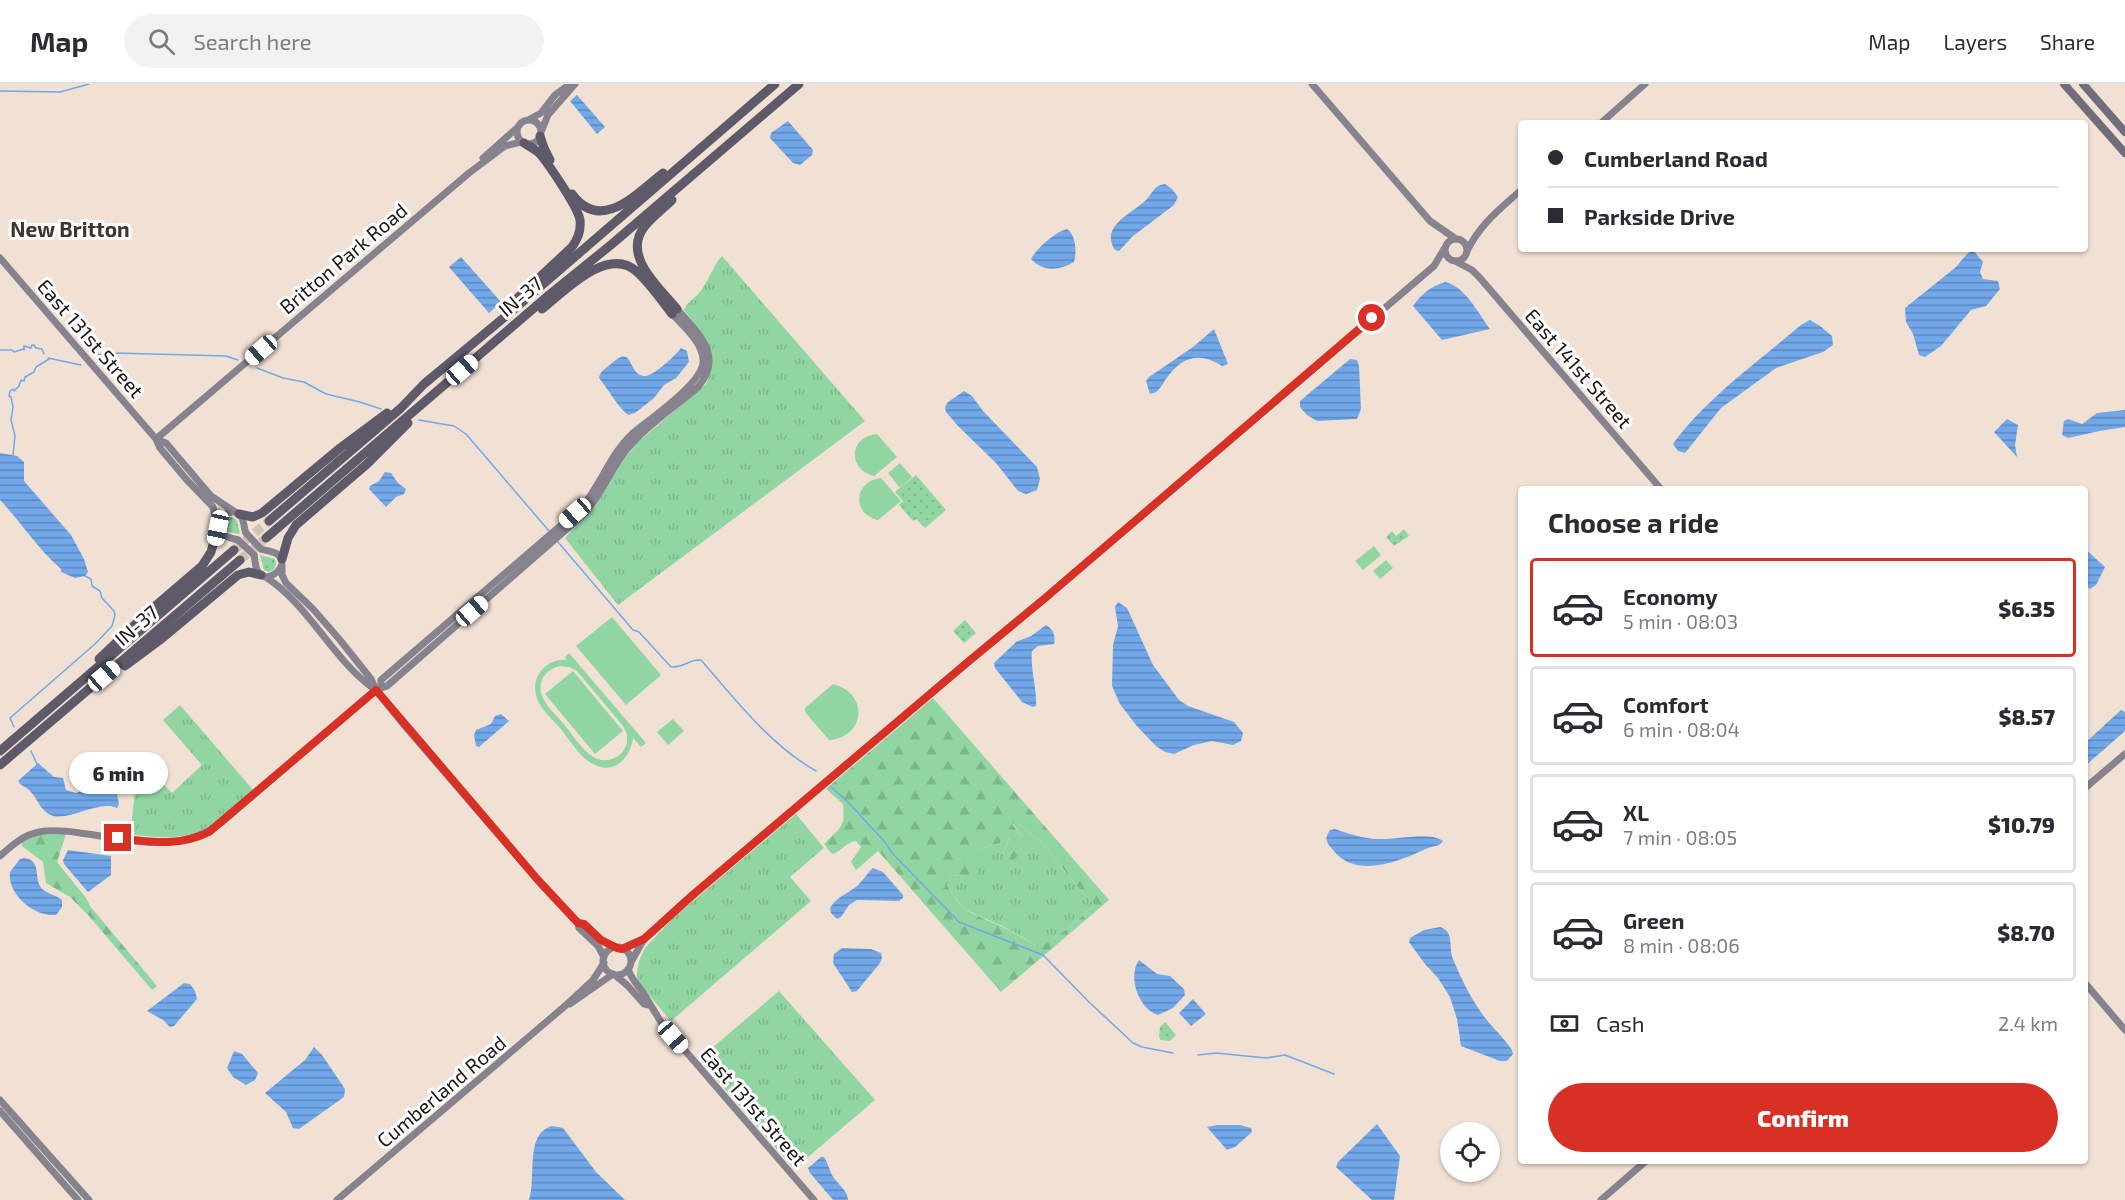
<!DOCTYPE html>
<html lang="en">
<head>
<meta charset="utf-8">
<style>
	body { margin:0; font-family:"Exo 2",sans-serif; background:#f2f2f3; color:#2b2b33; height:100vh; display:flex; flex-direction:column; font-size:22px; white-space:nowrap }
	* { box-sizing:border-box; margin:0 }
	p { font-size:20px; color:#7c7c81 }
	.icon { flex:none; width:33px; height:33px; fill:none; stroke:currentColor; stroke-width:2; stroke-linecap:round; stroke-linejoin:round }
	.map { position:relative; flex:1; overflow:hidden }
	.drawer { position:absolute; left:1518px; top:402px; width:570px; height:678px; display:flex; flex-direction:column; background:#fff; border-radius:6px; box-shadow:0 2px 4px #0004 }
	.drawer>* { flex:none }
	.hud { position:absolute; left:1518px; top:36px; width:570px; height:132px; border-radius:6px; box-shadow:0 2px 4px #0004; display:grid; align-content:center; height:132px; padding:0 30px; background:#fff }
	.controls { position:absolute; left:1440px; top:1038px; display:grid; gap:12px }
	.controls a { display:grid; place-items:center; width:60px; height:60px; border-radius:50%; background:#fff; box-shadow:0 2px 4px #0004; font-size:30px }
	.end { position:absolute; width:27px; height:27px; margin:-14px; border:8px solid #d93025; background:#fff; box-shadow:0 0 0 3px #fff }
	.from { border-radius:50% }
	.bubble { position:absolute; height:42px; border-radius:21px; background:#fff; box-shadow:0 2px 4px #0004; font-size:20px; font-weight:800; line-height:42px; text-align:center }
	.car { position:absolute; width:18px; height:36px; margin:-18px -9px; border-radius:8px; box-shadow:0 0 4px 2px #0007; background:linear-gradient(#fff 24%,#345 0 40%,#fff 0 76%,#345 0 86%,#fff 0) }
	.hud b { display:flex; align-items:center; gap:21px; height:57px; font-size:22px }
	.hud b+b { border-top:2px solid #e1e1e2 }
	.hud i { width:15px; height:15px; background:#2b2b33 }
	ul { padding:0; list-style:none }
	li { display:flex; align-items:center; gap:18px; height:99px; margin:0 12px 9px; padding:0 18px; border:3px solid #e1e1e2; border-radius:6px }
	li div { flex:1 }
	li b { display:block; font-size:22px }
	li em { font-style:normal; font-weight:800 }
	li.active { border-color:#d93025 }
	li>.icon { width:54px; height:54px; stroke-width:1.5 }
	h2 { padding:0 30px; font-size:27px; line-height:72px }
	.pay { display:flex; align-items:center; gap:15px; height:66px; padding:0 30px; font-size:22px }
	.pay p { margin-inline-start:auto }
	.button { display:flex; gap:12px; margin-top:auto; padding:12px 30px }
	.button a { flex:1; height:69px; border-radius:36px; background:#d93025; color:#fff; font-size:24px; font-weight:800; line-height:69px; text-align:center }
	header { display:flex; align-items:center; gap:36px; box-sizing:border-box; height:84px; padding:0 30px; background:#fff; border-bottom:2px solid #e1e1e2 }
	header strong { font-size:28px }
	nav { display:flex; gap:33px; margin-inline-start:auto; font-size:21px }
	.search { width:420px; height:54px; background:#f2f2f3; display:flex; align-items:center; gap:15px; box-sizing:border-box; padding:0 21px; border-radius:33px; color:#7c7c81; font-size:22px }
	.map>svg:first-child { display:block }
	.grass { fill:url(#grass-tufts) }
	.forest { fill:url(#forest-firs); fill-rule:evenodd }
	.park { fill:url(#park-dots) }
	.pitch { fill:#91d5a3; fill-rule:evenodd }
	.water { fill:url(#water-rules) }
	.lines { fill:none; stroke-linecap:round; stroke-linejoin:round }
	.stream { stroke:#72a8e9; stroke-width:1.5 }
	.highway-tunnel { stroke:#d1c2b7; stroke-width:9; stroke-dasharray:9 4.5; stroke-linecap:butt }
	.secondary { stroke:#87838e; stroke-width:7 }
	.primary { stroke:#716d7a; stroke-width:8 }
	.highway { stroke:#5e5a69; stroke-width:9 }
	.secondary-bridge { stroke:#87838e; stroke-width:7 }
	.route { stroke:#d93025; stroke-width:8 }
	.labels { text-anchor:middle; dominant-baseline:central; stroke-width:6; stroke-linejoin:round; paint-order:stroke }
	.street-label { font-size:20px; fill:#1a1510; stroke:#fff }
	.neighbourhood-label { font-size:21px; font-weight:bold; fill:#41342a; stroke:#fff }
</style>
</head>
<body>
<header>
<strong>Map</strong>
<div class="search"><svg class="icon" aria-label="search" viewBox="0 0 24 24"><circle cx="10" cy="10" r="6"/><path d="M15 15l6 6"/></svg>Search here</div>
<nav><a>Map</a><a>Layers</a><a>Share</a></nav>
</header>
<div class="map">
<svg width="2125" height="1116" viewBox="0 0 2125 1116">
	<defs>
		<pattern id="grass-tufts" width="24" height="20" patternUnits="userSpaceOnUse" patternTransform="scale(1.5)"><rect width="24" height="20" fill="#91d5a3"/><path d="M3 7l-1-3M5 7V3M7 7l1-3M15 17l-1-3M17 17v-4M19 17l1-3" fill="none" stroke="#7cb68b"/></pattern>
		<pattern id="forest-firs" width="22" height="20" patternUnits="userSpaceOnUse" patternTransform="scale(1.5)"><rect width="22" height="20" fill="#91d5a3"/><path d="M5 1l3.5 6h-7zM16 11l3.5 6h-7z" fill="#7cb68b"/></pattern>
		<pattern id="park-dots" width="8" height="8" patternUnits="userSpaceOnUse" patternTransform="scale(1.5)"><rect width="8" height="8" fill="#91d5a3"/><path d="M2 2h.1M6 6h.1" fill="none" stroke="#7cb68b" stroke-width="1.8" stroke-linecap="round"/></pattern>
		<pattern id="water-rules" width="6" height="5" patternUnits="userSpaceOnUse" patternTransform="scale(1.5)"><rect width="6" height="5" fill="#72a8e9"/><path d="M0 2.5h6" fill="none" stroke="#5d88bb"/></pattern>
	</defs>
	<rect width="100%" height="100%" fill="#f1e1d4"/>
	<path class="grass" d="M722,172L865,337L618,521L565,454L595,423L620,381L638,358L706,300C721,268 703,250 684,226C687,218 694,215 699,209C708,199 712,183 722,172Z
		M180,621L254,707C206,746 200,759 136,751L132,750L131,745L136,696L141,677L172,709L202,681L163,636Z
		M796,730L824,764L790,793L811,817L671,937L638,898L637,888L639,877L645,864L674,833Z
		M1014,736L1041,758L1083,809L1095,821C1084,831 1049,862 1037,862C1024,855 1013,847 1000,841C974,829 960,829 947,799L952,791L961,792L974,800L962,775L976,766L1000,759L1004,748L1009,754L1003,770L1011,779L1023,754L1012,739Z
		M779,907L875,1016L794,1085L699,975Z"/>
	<path class="forest" d="M933,614L1109,816L1001,908L878,767L856,786L851,778L861,763L856,757C846,758 841,768 832,770L824,760C841,742 845,745 843,720L826,705ZM1015,737L1041,758L1083,809L1095,821C1085,830 1049,862 1037,862C1024,855 1012,847 998,841C973,829 960,828 947,800L952,791L961,792L974,801L978,788L963,775L972,774L976,766L1000,759L1004,749L1009,755L1003,770L1011,780L1024,763L1023,754L1012,740Z
		M49,749L66,750L57,778L86,814L90,822L157,902L152,906L89,832L70,813L46,799L43,778L22,762V758L35,752Z"/>
	<path class="park" d="M916,391L946,426L925,444L916,435L913,437L899,421L903,417L895,408Z
		M228,433H233L237,437L240,450L227,448L224,445V437Z
		M1404,445L1409,452L1394,462L1386,453L1392,447L1396,452Z
		M260,471L275,475L276,481L274,485L269,488L264,486Z
		M965,536L976,549L964,559L953,547Z
		M1165,938L1176,951L1170,957L1161,956L1159,953L1160,943Z"/>
	<path class="pitch" d="M877,350L897,373L874,392C847,385 849,352 877,350Z
		M900,379L912,393L900,404L888,389Z
		M881,394L901,417L878,436C851,430 854,397 881,394Z
		M1374,462L1381,471L1363,486L1355,477Z
		M1386,476L1393,484L1380,495L1373,487Z
		M612,533L661,591L626,621L576,562Z
		M569,569L646,659L641,663L633,654C630,676 612,692 591,679C579,672 569,655 560,644C552,635 539,624 536,611C531,591 548,574 567,576L565,573ZM560,582L569,583L577,587L623,642L627,650V659C624,667 621,672 612,675C591,683 575,653 563,639C556,631 544,620 541,609C538,595 547,585 560,582Z
		M573,587L623,647L595,670L545,610Z
		M833,600C869,609 866,653 829,656L805,628V624Z
		M673,635L684,647L668,661L657,648Z"/>
	<path class="water" d="M577,11L605,43L597,50L570,17Z
		M788,37L813,66L812,71L800,81L793,79L770,54L771,49Z
		M1165,100L1172,105L1178,113L1174,121L1133,152L1119,167L1115,166C1099,141 1134,129 1147,115C1153,108 1155,101 1165,100Z
		M1067,145C1076,151 1077,168 1074,178C1059,187 1043,188 1031,175C1037,164 1055,148 1067,145Z
		M1973,166L1983,178L1980,188L1983,195L1998,197L2000,205L1986,222L1971,226L1941,262L1925,273L1919,271L1913,250L1906,238L1905,224L1956,183L1967,170Z
		M461,173L501,218L489,229L449,183Z
		M1445,198C1465,202 1478,229 1490,245L1442,256L1413,222C1422,209 1431,203 1445,198Z
		M1810,236L1820,242L1832,252L1833,261L1823,268L1776,284L1721,324L1685,369L1678,367L1673,360C1703,317 1761,275 1801,241Z
		M1214,245L1228,280L1222,282C1199,267 1181,273 1166,295C1161,302 1159,309 1150,310L1146,297L1149,293L1193,263Z
		M681,264L687,267L689,278L676,294L664,301L654,314L635,329L628,331C616,321 609,306 599,294C600,287 606,284 611,280C634,259 627,289 643,292C652,294 676,271 681,264Z
		M1350,275L1357,276L1359,282L1361,325L1357,335L1317,337L1307,331L1300,323V317Z
		M964,307L972,312L983,327L1037,383L1040,395L1037,406L1026,410L1018,407L996,379L958,342L946,328L945,323L948,318Z
		M2125,326V343L2099,347L2068,354L2062,351L2064,337L2068,335L2082,340L2097,329Z
		M2007,335L2018,341L2015,361L2017,373L1994,348Z
		M0,369L17,372L24,378V397L71,451L84,475L88,488L85,492L75,494L61,488V485C38,465 22,440 2,418L0,416Z
		M385,388L391,389L398,399L406,405L404,410L396,413L386,423L369,405L370,402L379,397Z
		M2085,465L2105,483L2096,501L2090,505L2085,501Z
		M1118,518L1127,524L1153,581L1179,616L1188,622L1234,638L1243,649L1241,657L1233,661L1212,657L1194,661L1174,670L1165,668L1156,662L1136,641L1120,620L1112,602L1113,561L1118,542L1115,523Z
		M1046,541C1053,545 1056,552 1054,560L1038,562L1032,567C1030,585 1037,604 1036,622L1033,623L1022,618L995,584L994,579L1016,558L1031,552Z
		M2121,626L2125,628V647L2085,682V659Z
		M501,630L509,637L479,663L476,662L474,651L476,646L491,640L495,632Z
		M38,679L54,693L63,694L66,706L76,709L110,694L116,704L119,720L117,724C96,715 65,742 47,729C38,722 37,713 29,706C25,702 22,703 18,697Z
		M1335,745C1345,749 1366,755 1377,755C1397,756 1430,747 1443,757C1440,762 1434,762 1428,764C1399,777 1357,796 1333,766C1326,758 1324,755 1330,746Z
		M68,766L111,772V791L88,808L64,780L63,776Z
		M24,774C40,776 35,789 39,800C42,809 55,810 62,816V823L56,831C34,833 7,810 10,788L20,775Z
		M873,784L883,788L903,811V814L899,817L857,816L849,821L841,833L837,835L831,829L830,824C839,810 850,810 860,799C865,794 868,788 873,784Z
		M1440,843C1455,848 1448,862 1453,875C1460,892 1469,911 1480,927C1489,941 1503,952 1512,966L1513,970L1507,977H1500L1461,962L1457,935L1450,913L1438,894L1425,880L1409,858L1410,854L1424,846Z
		M842,864L871,865L881,869L882,874L880,879L857,907L852,908L833,879L834,870Z
		M1139,876L1157,890L1170,892L1184,905L1185,911L1173,924L1158,931C1139,925 1127,893 1139,876Z
		M184,899L190,900L195,907L197,915L174,942L170,943L163,936L147,927Z
		M1193,915L1206,930L1191,942L1179,929Z
		M314,963L322,971L345,1005L344,1013L299,1045L293,1044L286,1028L265,1009L305,976Z
		M234,967L242,970L258,989L255,996L246,1001L233,993L227,984Z
		M1377,1040L1400,1072L1394,1116H1372L1336,1083L1338,1078Z
		M1217,1041H1240L1251,1044L1252,1048L1235,1063L1227,1066L1207,1043Z
		M552,1042L563,1044L596,1088L625,1116H529C537,1093 524,1050 552,1042Z
		M821,1073H824C828,1079 829,1085 832,1091C837,1100 848,1106 848,1116H833L810,1089L808,1084Z"/>
	<g class="lines">
		<path class="stream" d="M0,7L60,8L89,0
			M0,266H12L14,268L23,265L24,266V262L31,264L32,261H34L36,264L42,265L44,270
			M93,271L114,269L226,272L238,276
			M48,274L81,281
			M257,284L283,294L304,298L326,310L360,318L381,325
			M419,336L454,342L466,350L549,447
			M13,371L15,352L11,336L13,323L11,313L9,312L10,307L13,305L14,307L19,302L21,296L24,297L25,293L34,288L36,283L49,275
			M558,458L633,546L639,548L671,583C686,584 687,575 701,576C735,615 770,661 816,687
			M14,643L10,634L95,560L112,542L115,531L114,527L102,514L100,507L92,502L91,495L85,492
			M31,667L37,680
			M830,702L848,718L883,756L894,771L959,838L1043,871L1089,918L1133,959L1142,963L1173,969
			M1198,971L1216,969L1266,974L1285,971L1334,990"/>
		<path class="highway-tunnel" d="M234,466L269,437
			M240,476L266,454"/>
		<path class="secondary" d="M1312,0L1430,137L1456,155
			M530,35L541,29L555,11L570,0
			M517 48a12 12 0 1 1 24 0a12 12 0 1 1-24 0Z
			M1601,39L1645,0
			M541,48L548,31L575,0
			M483,74L517,44
			M1445 166a11 11 0 1 1 22 0a11 11 0 1 1-22 0Z
			M1467,167C1480,140 1499,126 1521,106
			M0,174L156,355L160,364L186,395L213,423L217,440
			M1455,177L1472,186L1480,194L1661,405
			M156,355L469,89L505,62L521,58
			M156,355L166,359L211,412L235,428
			M238,456C228,453 219,453 217,440C221,431 234,421 242,434C244,438 244,445 246,449
			M254,471C255,476 255,481 257,486C263,500 279,490 282,480C281,467 271,468 261,465
			M282,480V491L286,499L313,525L340,556L371,595L376,606L404,641L542,801L578,839L579,844L598,862L604,873
			M264,492C309,520 331,574 374,605
			M381,603V596L581,424C601,401 610,370 633,349C651,334 701,300 703,279C705,260 683,242 672,230
			M2085,704L2125,670
			M0,772C11,762 23,751 39,748C52,745 67,747 80,749C130,755 179,772 222,738L376,606L387,602L584,430C601,412 609,388 625,368C643,344 675,323 698,303C725,272 697,248 677,225
			M578,839L584,840L601,856L616,863
			M603 877a14 14 0 1 1 28 0a14 14 0 1 1-28 0Z
			M622,865L644,855
			M631,878L644,855L682,820L969,577L1044,515L1434,182L1444,165
			M628,885C633,899 641,903 647,915C652,923 657,932 663,941L814,1116
			M615,891L627,901L644,920L649,921
			M2085,899L2125,946
			M570,920L613,890
			M0,1016L89,1116
			M0,1027L78,1116
			M337,1116L565,922L593,896L604,879
			M1601,1116L1646,1077"/>
		<path class="primary" d="M2064,0L2125,69
			M2083,0L2125,48"/>
		<path class="highway" d="M540,52L544,64L550,76
			M572,110C601,150 637,109 663,89
			M672,116C664,124 653,132 645,142C621,171 659,203 677,225
			M512,219L572,163C578,155 581,145 580,136C578,123 549,81 540,70C535,65 530,63 524,59
			M542,225C565,207 607,162 636,187C650,199 661,216 672,230
			M239,430L253,433L262,429L340,364L387,329
			M269,437L401,324L424,300L512,227L775,0
			M266,454L549,211L612,160L799,0
			M282,475L288,454L296,441L367,380L408,339
			M99,575L146,530L202,482L211,468L218,444
			M125,582L160,556L238,491L249,488L261,491
			M0,667L234,466
			M0,681L240,476"/>
		<path class="secondary-bridge" d="M246,449L261,465
			M238,456L254,471"/>
	</g>
	<g class="lines">
		<path class="route" d="M118,754C151,758 179,763 209,748L376,606L538,796L578,839L584,840L601,856L617,864L622,865L644,855L695,809L969,577L1044,515L1372,234"/>
	</g>
	<g class="labels">
		<g class="street-label">
			<text transform="translate(343 174) rotate(-40)">Britton Park Road</text>
			<text transform="translate(520 212) rotate(-40)">IN-37</text>
			<text transform="translate(91 254) rotate(49)">East 131st Street</text>
			<text transform="translate(1579 284) rotate(49)">East 141st Street</text>
			<text transform="translate(136 541) rotate(-41)">IN-37</text>
			<text transform="translate(441 1007) rotate(-40)">Cumberland Road</text>
			<text transform="translate(754 1022) rotate(49)">East 131st Street</text>
		</g>
		<g class="neighbourhood-label">
			<text x="70" y="144">New Britton</text>
		</g>
	</g>
</svg>
<div class="controls">
<a><svg class="icon" aria-label="locate" viewBox="0 0 24 24"><circle cx="12" cy="12" r="6"/><path d="M12 2v4M12 18v4M2 12h4M18 12h4"/></svg></a>
</div>
<i class="end from" style="left:1372px;top:234px"></i>
<i class="end" style="left:118px;top:754px"></i>
<div class="bubble" style="left:69px;top:668px;width:99px">6 min</div>
<i class="car" style="left:261px;top:266px;rotate:229deg"></i>
<i class="car" style="left:462px;top:286px;rotate:49deg"></i>
<i class="car" style="left:575px;top:429px;rotate:229deg"></i>
<i class="car" style="left:218px;top:444px;rotate:192deg"></i>
<i class="car" style="left:472px;top:527px;rotate:49deg"></i>
<i class="car" style="left:104px;top:592px;rotate:49deg"></i>
<i class="car" style="left:673px;top:953px;rotate:139deg"></i>
<div class="hud">
<b><i class="from"></i>Cumberland Road</b>
<b><i></i>Parkside Drive</b>
</div>
<section class="drawer">
<h2>Choose a ride</h2>
<ul>
<li class="active"><svg class="icon" aria-label="car" viewBox="0 0 24 24"><path d="M5 17H2v-5l4-1 3-4h7l3 4 3 1v5h-3M9 17h6M6 11h13"/><circle cx="7" cy="17" r="2"/><circle cx="17" cy="17" r="2"/></svg><div><b>Economy</b><p>5 min · 08:03</p></div><em>$6.35</em></li>
<li><svg class="icon" aria-label="car" viewBox="0 0 24 24"><path d="M5 17H2v-5l4-1 3-4h7l3 4 3 1v5h-3M9 17h6M6 11h13"/><circle cx="7" cy="17" r="2"/><circle cx="17" cy="17" r="2"/></svg><div><b>Comfort</b><p>6 min · 08:04</p></div><em>$8.57</em></li>
<li><svg class="icon" aria-label="car" viewBox="0 0 24 24"><path d="M5 17H2v-5l4-1 3-4h7l3 4 3 1v5h-3M9 17h6M6 11h13"/><circle cx="7" cy="17" r="2"/><circle cx="17" cy="17" r="2"/></svg><div><b>XL</b><p>7 min · 08:05</p></div><em>$10.79</em></li>
<li><svg class="icon" aria-label="car" viewBox="0 0 24 24"><path d="M5 17H2v-5l4-1 3-4h7l3 4 3 1v5h-3M9 17h6M6 11h13"/><circle cx="7" cy="17" r="2"/><circle cx="17" cy="17" r="2"/></svg><div><b>Green</b><p>8 min · 08:06</p></div><em>$8.70</em></li>
</ul>
<div class="pay"><svg class="icon" aria-label="cash" viewBox="0 0 24 24"><path d="M3 7h18v10H3z"/><circle cx="12" cy="12" r="2"/></svg>Cash<p>2.4 km</p></div>
<div class="button"><a>Confirm</a></div>
</section>
</div>
</body>
</html>
